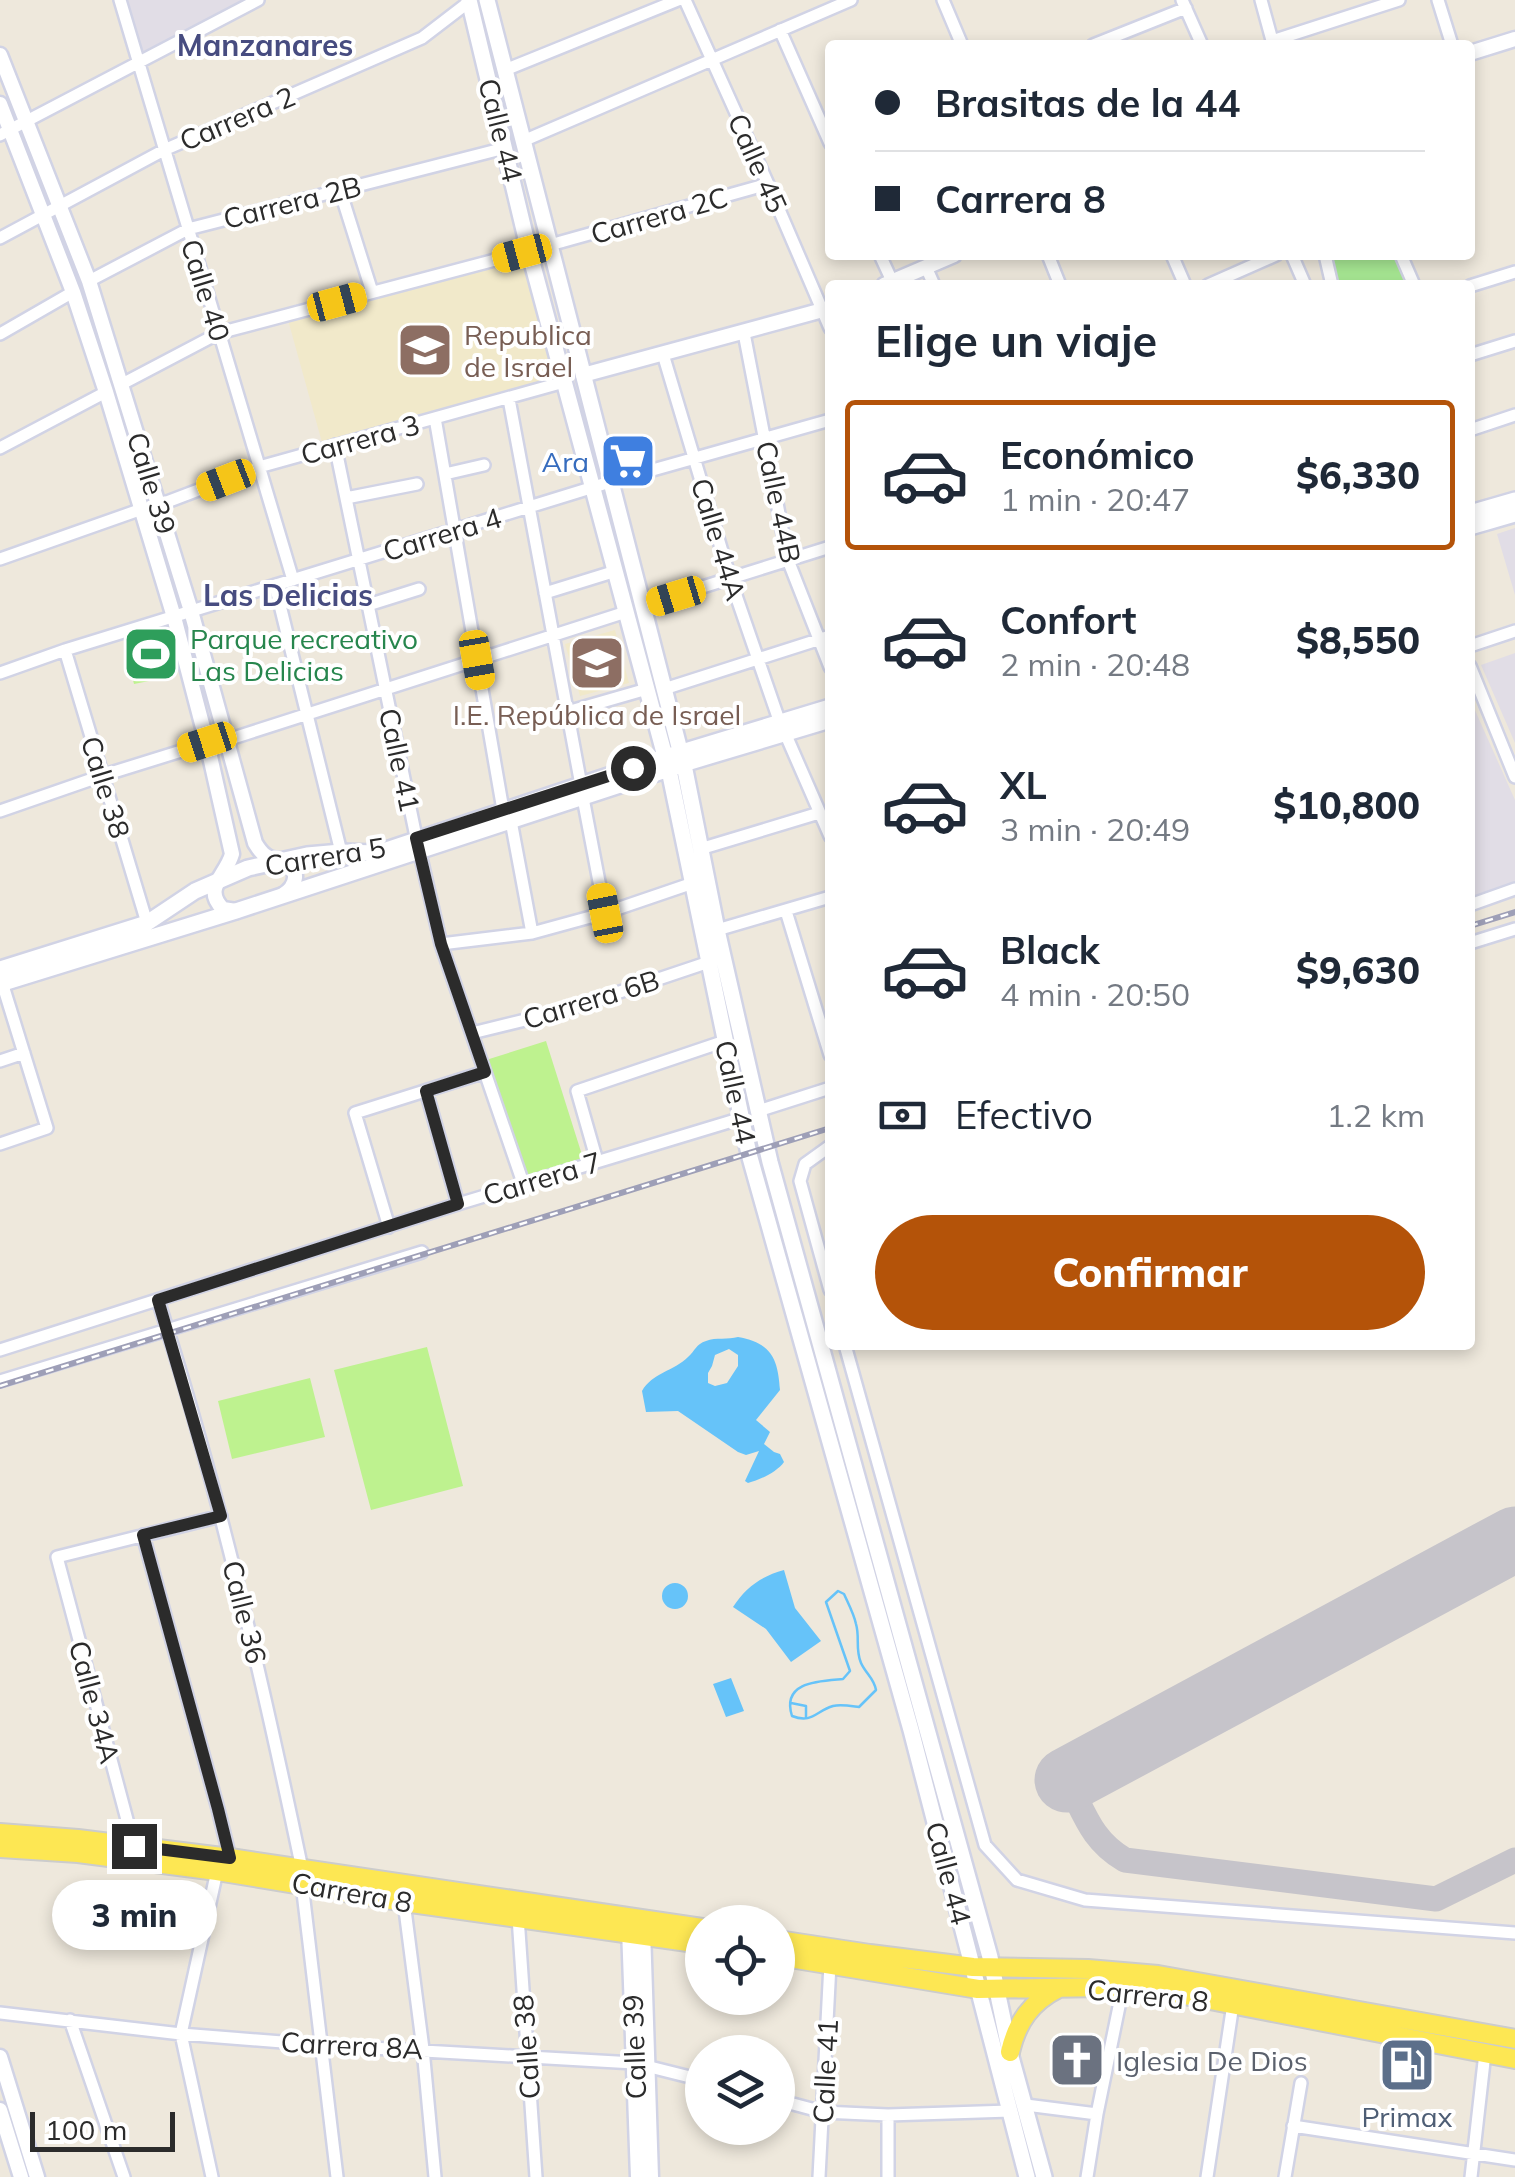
<!DOCTYPE html>
<html lang="es">
<head>
<meta charset="utf-8">
<style>
	body { margin:0; font-family:Mulish,sans-serif; background:#f2f2f3; color:#1f2937; height:100vh; display:flex; flex-direction:column; font-size:38px; white-space:nowrap }
	* { box-sizing:border-box; margin:0 }
	p { font-size:32px; color:#747a83 }
	.icon { flex:none; width:55px; height:55px; fill:none; stroke:currentColor; stroke-width:2; stroke-linecap:round; stroke-linejoin:round }
	.map { position:relative; flex:1; overflow:hidden }
	.sheet { position:absolute; left:825px; top:280px; width:650px; height:1070px; display:flex; flex-direction:column; background:#fff; border-radius:10px; box-shadow:0 5px 15px #0003 }
	.sheet>* { flex:none }
	.banner { position:absolute; left:825px; top:40px; width:650px; height:220px; border-radius:10px; box-shadow:0 5px 15px #0003; display:grid; align-content:center; height:220px; padding:0 50px; background:#fff }
	.controls { position:absolute; left:685px; top:1905px; display:grid; gap:20px }
	.controls a { display:grid; place-items:center; width:110px; height:110px; border-radius:50%; background:#fff; box-shadow:0 5px 15px #0003; font-size:50px }
	.scale { position:absolute; left:30px; bottom:25px; width:145px; box-sizing:border-box; padding-left:10px; border:5px solid #2b2b2b; border-top:0; font-size:28px; line-height:35px; white-space:nowrap; color:#2b2b2b; -webkit-text-stroke:8px #fff; paint-order:stroke }
	.end { position:absolute; width:45px; height:45px; margin:-22px; border:12px solid #2b2b2b; background:#fff; box-shadow:0 0 0 5px #fff }
	.from { border-radius:50% }
	.bubble { position:absolute; height:70px; border-radius:35px; background:#fff; box-shadow:0 5px 15px #0003; font-size:32px; font-weight:800; line-height:70px; text-align:center }
	.car { position:absolute; width:30px; height:60px; margin:-30px -15px; border-radius:12px; box-shadow:0 0 8px 2px #0007; background:linear-gradient(#f5c518 24%,#345 0 40%,#f5c518 0 76%,#345 0 86%,#f5c518 0) }
	.banner b { display:flex; align-items:center; gap:35px; height:95px; font-size:38px }
	.banner b+b { border-top:2px solid #e0e1e3 }
	.banner i { width:25px; height:25px; background:#1f2937 }
	ul { padding:0; list-style:none }
	li { display:flex; align-items:center; gap:30px; height:150px; margin:0 20px 15px; padding:0 30px; border:5px solid transparent; border-radius:10px }
	li div { flex:1 }
	li b { display:block; font-size:38px }
	li em { font-style:normal; font-weight:800 }
	li.current { border-color:#b45309 }
	li>.icon { width:90px; height:90px; stroke-width:1.5 }
	h2 { padding:0 50px; font-size:45px; line-height:120px }
	.pay { display:flex; align-items:center; gap:25px; height:110px; padding:0 50px; font-size:38px }
	.pay p { margin-inline-start:auto }
	.cta { display:flex; gap:20px; margin-top:auto; padding:20px 50px }
	.cta a { flex:1; height:115px; border-radius:60px; background:#b45309; color:#fff; font-size:40px; font-weight:800; line-height:115px; text-align:center }
	.map>svg:first-child { display:block }
	.industrial { fill:#e1dde6 }
	.education { fill:#f1e9ca }
	.green { fill:#a8e994 }
	.pitch { fill:#bef28f }
	.water { fill:#66c3f9; fill-rule:evenodd }
	.lines { fill:none; stroke-linecap:round; stroke-linejoin:round }
	.stream { stroke:#66c3f9; stroke-width:2.5 }
	.taxiway { stroke:#c6c4ca; stroke-width:25 }
	.runway { stroke:#c6c4ca; stroke-width:65 }
	.minor-casing { stroke:#d1d3e5; stroke-width:16 }
	.tertiary-casing { stroke:#d1d3e5; stroke-width:19 }
	.secondary-casing { stroke:#d1d3e5; stroke-width:20 }
	.primary-casing { stroke:#ccc; stroke-width:22 }
	.minor { stroke:#fff; stroke-width:11 }
	.tertiary { stroke:#fff; stroke-width:14 }
	.secondary { stroke:#fff; stroke-width:15 }
	.primary { stroke:#fde753; stroke-width:18 }
	.rail-casing { stroke:#9e9fb7; stroke-width:6 }
	.rail { stroke:#fff; stroke-width:2.5; stroke-dasharray:8; stroke-linecap:butt }
	.route { stroke:#2b2b2b; stroke-width:12 }
	.labels { text-anchor:middle; dominant-baseline:central; stroke-width:8; stroke-linejoin:round; paint-order:stroke }
	.street-label { font-size:28px; fill:#2b2b2b; stroke:#fff }
	.education-label { font-size:28px; fill:#785e54; stroke:#fff; text-anchor:start }
	.shop-label { font-size:28px; fill:#366cbe; stroke:#fff; text-anchor:end }
	.leisure-label { font-size:28px; fill:#27864d; stroke:#fff; text-anchor:start }
	.worship-label { font-size:28px; fill:#5b616d; stroke:#fff; text-anchor:start }
	.service-label { font-size:28px; fill:#4e5e75; stroke:#fff }
	.neighbourhood-label { font-size:30px; font-weight:bold; fill:#474c80; stroke:#fff }
</style>
</head>
<body>
<div class="map">
<svg width="1515" height="2177" viewBox="0 0 1515 2177">
	<rect width="100%" height="100%" fill="#eee8dc"/>
	<path class="industrial" d="M120,0H258L138,63Z
		M1515,528V595L1497,534Z
		M1515,653V743L1481,665Z
		M1470,699L1515,800V884L1470,898Z"/>
	<path class="education" d="M527,256L561,380L323,446L288,320Z
		M615,630L629,683L580,696L565,644Z"/>
	<path class="green" d="M1325,255H1401L1414,285H1332Z"/>
	<path class="pitch" d="M168,631L177,662L147,670L149,681L134,684L124,645Z
		M546,1041L583,1158L523,1177L486,1060Z
		M427,1347L463,1486L371,1510L334,1370Z
		M310,1378L325,1437L232,1459L218,1401Z"/>
	<path class="water" d="M738,1337C771,1343 778,1358 780,1390L756,1420L770,1432L764,1444L774,1452L780,1454L784,1462C777,1472 760,1480 748,1483L745,1481L759,1451L746,1455L738,1452L678,1411L646,1412L642,1391C652,1373 674,1371 688,1357C695,1351 696,1344 706,1341C716,1337 728,1340 738,1337ZM729,1349L738,1355V1366L727,1383L715,1386L708,1383V1373L712,1366L715,1355Z
		M784,1570L795,1608L821,1641L791,1662L766,1629L733,1607C746,1587 762,1576 784,1570Z
		M662 1596a13 13 0 1 1 26 0a13 13 0 1 1-26 0Z
		M731,1678L744,1711L726,1717L713,1684Z"/>
	<g class="lines">
		<path class="stream" d="M838,1591L844,1594C848,1603 854,1614 856,1624C860,1637 855,1649 861,1663C866,1674 874,1678 876,1690L859,1707C851,1706 841,1704 833,1706C816,1711 812,1724 792,1716C781,1681 820,1681 843,1679L850,1671L826,1602Z
			M791,1703L806,1706V1717"/>
		<path class="taxiway" d="M1067,1780C1085,1814 1091,1840 1125,1860L1436,1899L1515,1860"/>
		<path class="runway" d="M1067,1780L1515,1539"/>
		<g class="minor-casing">
			<path id="minor" d="M120,0L293,580
				M685,0L768,184L830,328
				M943,0L962,45
				M1182,0L1202,45
				M1261,0L1273,44
				M1438,0L1452,45
				M780,30L830,143
				M1272,41L1399,0
				M1093,45L1186,8
				M505,70L678,0
				M0,135L258,0
				M523,141L851,0
				M340,190L372,292
				M0,238L164,150L422,38L469,2
				M550,245L768,184
				M880,255L892,281
				M1048,255L1060,285
				M1172,255L1185,285
				M1292,255L1305,285
				M1325,255L1332,285
				M1401,255L1414,285
				M926,267L934,285
				M89,281L188,229L505,148
				M1208,285L1276,255
				M1470,286L1515,272
				M744,333L788,560L830,667
				M0,334L73,292
				M663,354L730,578L780,723
				M1470,355L1515,341
				M122,384L219,333L529,251
				M509,399L581,785
				M435,418L503,810
				M1470,430L1515,415
				M335,445L415,832L441,944L523,1183
				M0,448L106,392
				M445,474L484,465
				M346,498L417,484
				M159,505L259,467L564,382
				M0,559L142,509
				M275,585L341,852
				M545,593L616,571
				M368,605L419,589
				M642,606L830,547
				M1470,646L1515,631
				M65,650L147,923
				M1470,666L1515,777
				M0,673L65,650L610,482L830,420
				M664,689L830,636
				M567,712L647,689
				M785,733L830,836
				M227,740L626,612
				M583,798L605,913
				M0,811L104,775L207,743
				M511,821L532,933
				M700,849L819,813
				M1470,905L1515,889
				M786,911L830,1055
				M717,930L830,897
				M1470,943L1515,929
				M441,944L532,933L605,913L693,883
				M472,1033L566,1010L709,962
				M0,1061L24,1053
				M426,1091L458,1204
				M758,1111L830,1088
				M0,1144L47,1128L1,979
				M830,1146L805,1164L800,1181L830,1290
				M597,1161L577,1091L725,1041
				M389,1227L355,1113L485,1072
				M158,1300C218,1487 262,1678 302,1869
				M845,1345L985,1845L1017,1880L1085,1900L1515,1933
				M0,1350L458,1204L742,1118
				M0,1381L422,1252
				M143,1535L218,1809L230,1858
				M134,1846L57,1557L221,1516
				M302,1884L337,2177
				M404,1902L423,2049L435,2177
				M518,1917L536,2177
				M0,2013L181,2034L320,2045L634,2063L702,2080
				M70,2020L124,2177
				M778,2100L823,2112L888,2115L1010,2111
				M1026,2105L1097,2114
				M1293,2126L1515,2160
				M212,2177L181,2034L217,1871
				M819,2177L830,1964
				M888,2177V2115
				M1087,2177L1097,2114L1123,1987
				M1207,2177L1233,2004
				M1285,2177L1301,2083
				M1471,2177L1485,2053"/>
		</g>
		<g class="tertiary-casing">
			<path id="tertiary" d="M1470,53L1515,39
				M0,55L89,281L191,611L255,843C258,848 261,853 266,856C273,861 275,858 283,862C301,869 297,886 283,895
				M0,104L73,292L106,392L174,617L207,743L232,854C226,876 202,888 223,909L236,911
				M884,285L954,255
				M583,375L830,308
				M629,1928L638,2177
				M643,1930L651,2177
				M0,2057L37,2177
				M0,2110L21,2177"/>
		</g>
		<g class="secondary-casing">
			<path id="secondary" d="M469,0L529,251L670,775L749,1154L911,1730L1027,2177
				M487,0L685,770L717,930L770,1162L990,1957L1011,2057L1044,2177
				M1470,513L1515,500
				M1470,527L1515,514
				M0,969L147,923L195,891L248,868L307,855L341,852L377,853L659,759L830,707
				M0,984L236,911L690,762L830,720"/>
		</g>
		<g class="primary-casing">
			<path id="primary" d="M0,1833L78,1839L230,1858L702,1928
				M0,1848L78,1853L217,1871L404,1902L702,1944
				M778,1940L870,1954L973,1967L1088,1969L1158,1975L1515,2039
				M778,1956L978,1989L1103,1987L1169,1992L1515,2059
				M1010,2052C1017,2022 1031,2002 1059,1988"/>
		</g>
		<use href="#minor" class="minor"/>
		<use href="#tertiary" class="tertiary"/>
		<use href="#secondary" class="secondary"/>
		<use href="#primary" class="primary"/>
		<g class="rail-casing">
			<path id="rail" d="M1470,926L1515,912
				M0,1386L830,1128"/>
		</g>
		<use href="#rail" class="rail"/>
	</g>
	<g class="lines">
		<path class="route" d="M134,1846L230,1858L218,1809L143,1535L221,1516L158,1300L458,1204L426,1091L485,1072L441,944L416,838L633,768"/>
	</g>
	<defs>
		<g id="school-square" transform="scale(2.875)"><rect x="-9" y="-9" width="18" height="18" rx="4" fill="#8d6e63" stroke="#fff"/><path d="M0-5L7-2L0 1L-7-2ZM-4 1L0 2.5L4 1V4Q0 6-4 4Z" fill="#fff"/></g>
		<g id="supermarket-square" transform="scale(2.875)"><rect x="-9" y="-9" width="18" height="18" rx="4" fill="#3f7fe0" stroke="#fff"/><path d="M-6-5.5h2.5l.6 2H6L4.5 2H-2.5L-4.4-4H-6ZM-1.5 3.2a1.3 1.3 0 1 0 .1 0ZM3 3.2a1.3 1.3 0 1 0 .1 0Z" fill="#fff"/></g>
		<g id="stadium-square" transform="scale(2.875)"><rect x="-9" y="-9" width="18" height="18" rx="4" fill="#2e9e5b" stroke="#fff"/><path d="M0-5a6.5 5 0 1 0 0 10a6.5 5 0 1 0 0-10ZM-3.5-1.8h7v3.6h-7Z" fill="#fff"/></g>
		<g id="church-square" transform="scale(2.875)"><rect x="-9" y="-9" width="18" height="18" rx="4" fill="#6b7280" stroke="#fff"/><path d="M-1.2-6h2.4v3.5h3.3v2.4h-3.3V6h-2.4V-.1h-3.3v-2.4h3.3Z" fill="#fff"/></g>
		<g id="fuel-square" transform="scale(2.875)"><rect x="-9" y="-9" width="18" height="18" rx="4" fill="#5c6f8a" stroke="#fff"/><path d="M-5.5-6h7V0h2V4h1.3V-2.5L3-4.5l.8-.8L6-3V5H2.5V1h-1V6h-7ZM-4.2-4.7v3.2H.2V-4.7Z" fill="#fff"/></g>
	</defs>
	<g fill-rule="evenodd">
		<use href="#school-square" x="425" y="350"/>
		<use href="#supermarket-square" x="628" y="461"/>
		<use href="#stadium-square" x="151" y="654"/>
		<use href="#school-square" x="597" y="663"/>
		<use href="#church-square" x="1077" y="2060"/>
		<use href="#fuel-square" x="1407" y="2065"/>
	</g>
	<g class="labels">
		<g class="street-label">
			<text transform="translate(237 118) rotate(-23)">Carrera 2</text>
			<text transform="translate(501 130) rotate(76)">Calle 44</text>
			<text transform="translate(758 163) rotate(66)">Calle 45</text>
			<text transform="translate(292 202) rotate(-14)">Carrera 2B</text>
			<text transform="translate(659 215) rotate(-16)">Carrera 2C</text>
			<text transform="translate(206 290) rotate(73)">Calle 40</text>
			<text transform="translate(360 439) rotate(-15)">Carrera 3</text>
			<text transform="translate(152 483) rotate(73)">Calle 39</text>
			<text transform="translate(779 502) rotate(78)">Calle 44B</text>
			<text transform="translate(442 534) rotate(-17)">Carrera 4</text>
			<text transform="translate(719 539) rotate(73)">Calle 44A</text>
			<text transform="translate(400 760) rotate(78)">Calle 41</text>
			<text transform="translate(106 787) rotate(73)">Calle 38</text>
			<text transform="translate(325 856) rotate(-9)">Carrera 5</text>
			<text transform="translate(591 999) rotate(-17)">Carrera 6B</text>
			<text transform="translate(736 1092) rotate(78)">Calle 44</text>
			<text transform="translate(542 1178) rotate(-17)">Carrera 7</text>
			<text transform="translate(245 1612) rotate(76)">Calle 36</text>
			<text transform="translate(95 1702) rotate(75)">Calle 34A</text>
			<text transform="translate(949 1873) rotate(75)">Calle 44</text>
			<text transform="translate(352 1892) rotate(10)">Carrera 8</text>
			<text transform="translate(1148 1995) rotate(6)">Carrera 8</text>
			<text transform="translate(352 2045) rotate(3)">Carrera 8A</text>
			<text transform="translate(526 2047) rotate(-94)">Calle 38</text>
			<text transform="translate(634 2047) rotate(-92)">Calle 39</text>
			<text transform="translate(825 2071) rotate(-87)">Calle 41</text>
		</g>
		<g class="education-label">
			<text x="464" y="334">Republica<tspan x="464" dy="32">de Israel</tspan></text>
			<text x="597" y="714" text-anchor="middle">I.E. República de Israel</text>
		</g>
		<g class="shop-label">
			<text x="589" y="461">Ara</text>
		</g>
		<g class="leisure-label">
			<text x="190" y="638">Parque recreativo<tspan x="190" dy="32">Las Delicias</tspan></text>
		</g>
		<g class="worship-label">
			<text x="1116" y="2060">Iglesia De Dios</text>
		</g>
		<g class="service-label">
			<text x="1407" y="2116">Primax</text>
		</g>
		<g class="neighbourhood-label">
			<text x="265" y="45">Manzanares</text>
			<text x="288" y="595">Las Delicias</text>
		</g>
	</g>
</svg>
<div class="controls">
<a><svg class="icon" aria-label="locate" viewBox="0 0 24 24"><circle cx="12" cy="12" r="6"/><path d="M12 2v4M12 18v4M2 12h4M18 12h4"/></svg></a>
<a><svg class="icon" aria-label="layers" viewBox="0 0 24 24"><path d="M12 4l9 5-9 5-9-5zM3 14l9 5 9-5"/></svg></a>
</div>
<div class="scale">100 m</div>
<i class="end from" style="left:633px;top:768px"></i>
<i class="end" style="left:134px;top:1846px"></i>
<div class="bubble" style="left:52px;top:1880px;width:165px">3 min</div>
<i class="car" style="left:522px;top:253px;rotate:255deg"></i>
<i class="car" style="left:337px;top:302px;rotate:75deg"></i>
<i class="car" style="left:226px;top:480px;rotate:249deg"></i>
<i class="car" style="left:676px;top:596px;rotate:253deg"></i>
<i class="car" style="left:477px;top:660px;rotate:170deg"></i>
<i class="car" style="left:207px;top:742px;rotate:252deg"></i>
<i class="car" style="left:605px;top:913px;rotate:349deg"></i>
<div class="banner">
<b><i class="from"></i>Brasitas de la 44</b>
<b><i></i>Carrera 8</b>
</div>
<section class="sheet">
<h2>Elige un viaje</h2>
<ul>
<li class="current"><svg class="icon" aria-label="car" viewBox="0 0 24 24"><path d="M5 17H2v-5l4-1 3-4h7l3 4 3 1v5h-3M9 17h6M6 11h13"/><circle cx="7" cy="17" r="2"/><circle cx="17" cy="17" r="2"/></svg><div><b>Económico</b><p>1 min · 20:47</p></div><em>$6,330</em></li>
<li><svg class="icon" aria-label="car" viewBox="0 0 24 24"><path d="M5 17H2v-5l4-1 3-4h7l3 4 3 1v5h-3M9 17h6M6 11h13"/><circle cx="7" cy="17" r="2"/><circle cx="17" cy="17" r="2"/></svg><div><b>Confort</b><p>2 min · 20:48</p></div><em>$8,550</em></li>
<li><svg class="icon" aria-label="car" viewBox="0 0 24 24"><path d="M5 17H2v-5l4-1 3-4h7l3 4 3 1v5h-3M9 17h6M6 11h13"/><circle cx="7" cy="17" r="2"/><circle cx="17" cy="17" r="2"/></svg><div><b>XL</b><p>3 min · 20:49</p></div><em>$10,800</em></li>
<li><svg class="icon" aria-label="car" viewBox="0 0 24 24"><path d="M5 17H2v-5l4-1 3-4h7l3 4 3 1v5h-3M9 17h6M6 11h13"/><circle cx="7" cy="17" r="2"/><circle cx="17" cy="17" r="2"/></svg><div><b>Black</b><p>4 min · 20:50</p></div><em>$9,630</em></li>
</ul>
<div class="pay"><svg class="icon" aria-label="cash" viewBox="0 0 24 24"><path d="M3 7h18v10H3z"/><circle cx="12" cy="12" r="2"/></svg>Efectivo<p>1.2 km</p></div>
<div class="cta"><a>Confirmar</a></div>
</section>
</div>
</body>
</html>
